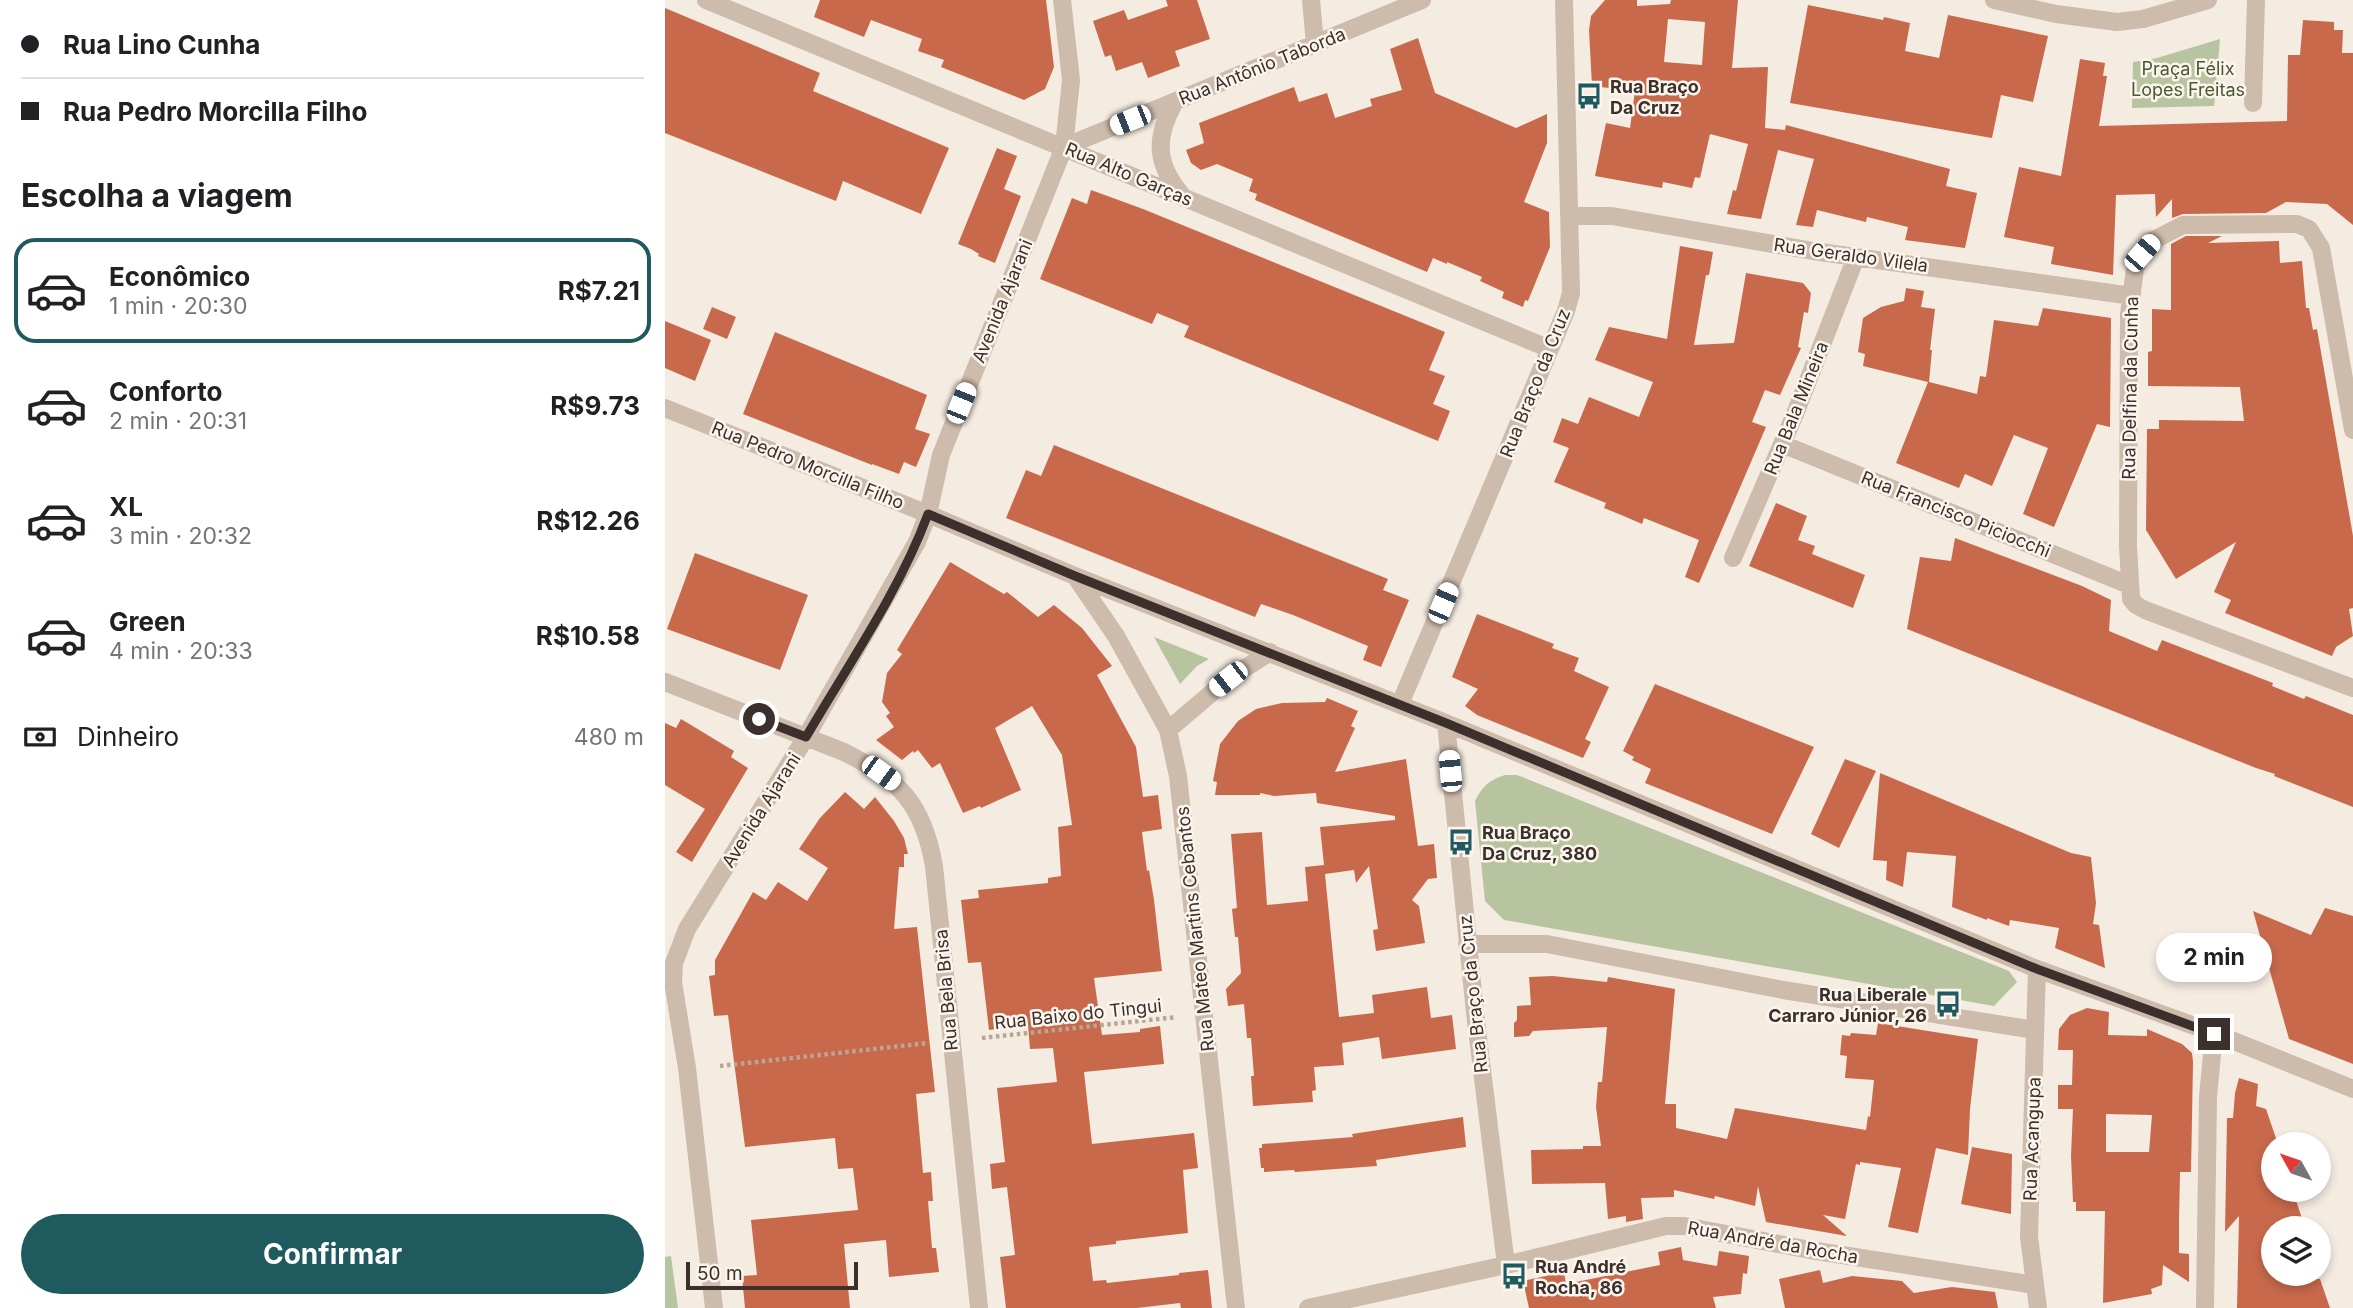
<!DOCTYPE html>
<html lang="pt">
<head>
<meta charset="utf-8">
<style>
	body { margin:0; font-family:Inter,sans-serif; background:#f6f6f6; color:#202124; height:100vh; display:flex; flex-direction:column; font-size:26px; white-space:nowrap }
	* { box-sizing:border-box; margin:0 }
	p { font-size:23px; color:#757577 }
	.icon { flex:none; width:38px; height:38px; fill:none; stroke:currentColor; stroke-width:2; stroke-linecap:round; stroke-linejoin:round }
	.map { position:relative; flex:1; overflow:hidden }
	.drawer { display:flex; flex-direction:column; background:#fff; width:665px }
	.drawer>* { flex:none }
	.top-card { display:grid; align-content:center; height:154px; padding:0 21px; background:#fff }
	.needle { width:46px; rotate:310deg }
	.buttons { position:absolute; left:1596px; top:1132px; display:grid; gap:14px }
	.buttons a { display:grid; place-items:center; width:70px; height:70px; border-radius:50%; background:#fff; box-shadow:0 4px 10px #0003; font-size:35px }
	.scale { position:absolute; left:21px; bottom:18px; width:172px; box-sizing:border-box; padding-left:7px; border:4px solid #3b302b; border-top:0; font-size:19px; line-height:24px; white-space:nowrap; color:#3b302b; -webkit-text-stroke:5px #fbf5ee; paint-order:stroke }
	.end { position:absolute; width:32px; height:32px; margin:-16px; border:9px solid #3b302b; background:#fff; box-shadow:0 0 0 4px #fff }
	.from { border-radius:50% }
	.bubble { position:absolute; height:49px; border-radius:24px; background:#fff; box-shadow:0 4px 10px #0003; font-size:23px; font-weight:700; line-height:49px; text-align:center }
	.car { position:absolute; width:21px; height:42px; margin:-21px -10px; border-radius:9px; box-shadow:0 0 5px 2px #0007; background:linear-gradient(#fff 24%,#345 0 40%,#fff 0 76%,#345 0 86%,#fff 0) }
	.top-card b { display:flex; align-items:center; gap:24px; height:66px; font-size:26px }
	.top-card b+b { border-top:2px solid #e0e0e0 }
	.top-card i { width:18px; height:18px; background:#202124 }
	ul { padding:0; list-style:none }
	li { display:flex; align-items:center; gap:21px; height:105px; margin:0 14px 10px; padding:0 7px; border:4px solid transparent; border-radius:21px }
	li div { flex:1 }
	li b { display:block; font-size:26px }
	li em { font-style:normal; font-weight:700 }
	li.selected { border-color:#1f5a5e }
	li>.icon { width:63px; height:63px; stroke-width:1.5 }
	h2 { padding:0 21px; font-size:32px; line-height:84px }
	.pay { display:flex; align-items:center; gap:18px; height:77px; padding:0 21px; font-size:26px }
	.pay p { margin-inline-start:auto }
	.button { display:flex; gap:14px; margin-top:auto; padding:14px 21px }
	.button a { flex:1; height:80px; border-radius:42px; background:#1f5a5e; color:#fff; font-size:28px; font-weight:700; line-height:80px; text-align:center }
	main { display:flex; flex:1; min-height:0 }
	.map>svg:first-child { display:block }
	.green { fill:#b8c4a0 }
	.building { fill:#c8694b; fill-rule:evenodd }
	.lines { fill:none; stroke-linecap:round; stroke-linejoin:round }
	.path { stroke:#b9a596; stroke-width:4.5; stroke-dasharray:3.5 3.5; stroke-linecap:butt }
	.minor { stroke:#cdbbac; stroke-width:18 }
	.route { stroke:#3b302b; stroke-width:9 }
	.labels { text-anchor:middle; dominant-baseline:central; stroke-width:5; stroke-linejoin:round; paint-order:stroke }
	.street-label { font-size:18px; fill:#3b302b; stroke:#fbf5ee }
	.park-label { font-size:18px; fill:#4a5a2e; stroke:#fbf5ee }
	.poi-label { font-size:18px; font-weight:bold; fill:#3b302b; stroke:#fbf5ee; text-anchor:start }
</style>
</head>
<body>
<main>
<section class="drawer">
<div class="top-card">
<b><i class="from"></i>Rua Lino Cunha</b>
<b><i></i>Rua Pedro Morcilla Filho</b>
</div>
<h2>Escolha a viagem</h2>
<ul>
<li class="selected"><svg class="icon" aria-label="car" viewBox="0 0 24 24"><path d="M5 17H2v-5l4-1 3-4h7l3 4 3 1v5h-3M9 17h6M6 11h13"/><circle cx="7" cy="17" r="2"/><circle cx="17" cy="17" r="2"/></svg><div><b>Econômico</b><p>1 min · 20:30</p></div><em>R$7.21</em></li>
<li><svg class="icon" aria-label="car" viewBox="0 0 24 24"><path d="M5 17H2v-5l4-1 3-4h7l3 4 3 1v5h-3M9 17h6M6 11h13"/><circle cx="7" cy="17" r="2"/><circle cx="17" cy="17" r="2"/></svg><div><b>Conforto</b><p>2 min · 20:31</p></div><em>R$9.73</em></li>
<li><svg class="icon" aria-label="car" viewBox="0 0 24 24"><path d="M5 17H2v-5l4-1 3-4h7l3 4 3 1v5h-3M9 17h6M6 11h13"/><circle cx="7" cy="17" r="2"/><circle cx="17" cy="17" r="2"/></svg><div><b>XL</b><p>3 min · 20:32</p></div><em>R$12.26</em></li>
<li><svg class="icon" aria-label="car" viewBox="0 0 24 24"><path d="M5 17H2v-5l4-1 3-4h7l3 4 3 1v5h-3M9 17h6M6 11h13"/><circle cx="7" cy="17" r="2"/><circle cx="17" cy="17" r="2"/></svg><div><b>Green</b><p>4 min · 20:33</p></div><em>R$10.58</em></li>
</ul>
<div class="pay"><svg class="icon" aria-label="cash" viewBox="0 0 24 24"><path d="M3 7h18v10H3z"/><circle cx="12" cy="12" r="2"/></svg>Dinheiro<p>480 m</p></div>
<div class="button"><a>Confirmar</a></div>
</section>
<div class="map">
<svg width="1688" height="1308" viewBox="0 0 1688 1308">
	<rect width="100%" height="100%" fill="#f4ebe1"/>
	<path class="green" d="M1555,39L1549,106L1467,108L1468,62L1492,58Z
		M489,637L544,659L532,666L515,684Z
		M840,775H852L1344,971L1352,982L1329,1006L839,920L820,901L810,801C818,786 824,780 840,775Z
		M6,1256L13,1308H0V1257Z"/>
	<path class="building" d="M155,0H381L389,67L380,89L359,100L276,67L279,60L253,51L257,39L206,20L199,37L149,17Z
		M501,0H532L545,39L510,51L515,66L483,78L477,62L451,71L446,55L440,57L428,21L459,10L463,20L503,6Z
		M940,0H972V6L1005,4L1006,0H1073L1067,68L1103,67L1100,128L1120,130L1121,125L1285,169L1281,186L1312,193L1300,248L1240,240L1243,227L1202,217L1201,222L1152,210L1148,227L1131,225L1149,159L1113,150L1096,219L1062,214L1068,190L1071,191L1083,144L1045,134L1035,178L1030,177L1027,188L998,182L997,188L930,176L941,123L965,128L970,91L927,86L924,30L926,16ZM1003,19L1040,22L1037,65L999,62Z
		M1143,5L1218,20L1219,17L1245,23L1240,51L1274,58L1283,15L1383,36L1368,102L1336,95L1327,138L1125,103Z
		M0,8L155,73L148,91L284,148L256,214L178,181L171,201L0,133Z
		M1638,20L1669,22V30H1678L1677,53H1688V225L1662,204L1621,202L1601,213L1518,214L1507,218V199L1491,217L1490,194L1451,195L1448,275L1386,264L1389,247L1339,237L1354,167L1396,176L1415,59L1440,63L1438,76H1442L1434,126L1622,121L1623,55H1635Z
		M753,38L770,93L851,128L882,114V143L859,202L884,212L885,247L863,301L860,300L858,307L837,298L839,292L815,281L817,277L782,262V264L768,258L762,272L590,200L592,194L584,191L588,179L552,164L536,170L526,163L521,150L539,143L534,123L629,87L634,102L662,93L670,118L707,106L705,99L737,90L725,49Z
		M332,148L352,156L339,189L356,196L330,263L313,256L314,254L306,249L293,244Z
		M426,190L478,209L780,332L764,370L780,376L768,404L785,411L773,441L519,337L524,326L492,313L487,324L375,279L407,198L422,204Z
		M1521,236H1557L1543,243L1614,241L1615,263L1637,261L1641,308H1644L1648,330L1652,329L1688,536V608L1684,609L1688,636L1671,647L1667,656L1560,613L1566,600L1549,592L1571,542L1511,579L1481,530L1482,429H1494V420L1579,421L1575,387L1483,386V352L1487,351V309L1506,310V244Z
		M1015,246L1048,252L1044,275H1041L1029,345L1069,343L1081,273L1138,283L1146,293L1143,313L1139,312L1133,347L1136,348L1115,395L1100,390L1087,422L1101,427L1034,583L1020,577L1034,540L979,518L977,524L961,517L939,508L941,503L889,482L904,448L888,442L897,418L913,424L924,397L974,417L988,382L930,360L944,327L1002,339Z
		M1241,288L1259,291L1256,307L1270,309L1265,350H1267L1264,382L1312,394L1315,376L1321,377L1329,320L1373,326L1378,308L1446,318L1445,427L1432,424L1389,527L1358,514L1383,448L1349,435L1327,486L1300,474L1294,488L1231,463L1263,382L1198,366L1200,354L1193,352L1198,318L1216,307L1239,301Z
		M47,307L71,317L62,339L38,329Z
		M0,321L46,340L30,381L0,368Z
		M110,332L262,395L250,429L265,434L251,467L239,462L234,474L207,464V465L78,414Z
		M389,445L723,579L718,590L744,600L716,667L698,660L703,646L628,615L596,604L590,617L341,518L361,470L376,476Z
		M1111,503L1142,516L1133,540L1150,546L1147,554L1200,575L1188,608L1084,566Z
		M1290,538L1417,586L1446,600L1444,631L1492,651L1497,640L1608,683L1607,686L1639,699L1641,696L1688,715V807L1609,776L1610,774L1591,768L1242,629L1255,557L1286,561Z
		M30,553L143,595L115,670L2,629Z
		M285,562L339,594L342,592L373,617L389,605L417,628L447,666L432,675L471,747L478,797L493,795L497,829L477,832L482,871L484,870L489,900L497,971L429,978L437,1035L475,1032V1029L495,1026L499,1064L419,1072L427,1144L529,1133L533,1168L518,1170L523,1233L451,1241V1244L424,1247L428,1281L441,1280L442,1283L514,1275V1273L543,1270L547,1308H516L515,1303L472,1308H341L335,1257L350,1255L342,1187L327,1189L325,1164L340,1162L332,1088L392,1082L388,1048L365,1049L363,1025L324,1030L316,962L303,963L296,900L314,898L313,890L383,883V878L396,876L393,827L407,825L397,755L367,706L330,728L356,790L316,808L315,806L298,813L275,763L267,768L253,750L249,753L248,751L237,760L211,740L229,727L221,716L225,713L217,702L222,673L237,654L232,650Z
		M812,614L889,644L887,648L914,658L909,671L944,687L920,739L926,742L918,758L812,715L800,706L813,689L787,677Z
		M990,684L1149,747L1107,834L980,783L986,769L967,760L969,757L958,751Z
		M662,698L693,711L686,726L690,728L670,772L741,759L753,846L769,844L772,878L763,879L747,900L754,906L760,943L711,951L708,930L713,929L704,866L691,883L689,870L660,874L674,1017L709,1013L707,995L762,987L766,1018L787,1015L791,1049L717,1059L714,1037L677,1043L679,1065L649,1067L651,1090L647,1091L648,1102L588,1106L586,1076H589L586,1038H582L579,1004L563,1006L561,989L576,973L573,937H570L567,909L572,908L566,834L597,832L602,905L643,901L640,867L659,865L655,827L730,820V816L652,803L651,793L609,796L595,793V795H550L552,782L548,781L555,744L573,721L591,709L617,703L660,702Z
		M16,719L69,751L66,757L83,768L27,862L11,852L40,809L0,785V723L11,728Z
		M1180,759L1211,771L1174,848L1146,834Z
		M1215,773L1406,853L1426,857L1431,903L1428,924L1434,925L1440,968L1390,948L1394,928L1345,920L1344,926L1322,918V920L1287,907L1291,856L1242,852L1238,887L1221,880L1222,861L1208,860Z
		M180,792L199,809L210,797L229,821L239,838L243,854H239V867H234L229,929L252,927L270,1092L251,1094L258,1173L266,1172L268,1201H263L267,1248H271L274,1272L224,1277L221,1240L179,1244L185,1308H80L77,1276L92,1275L86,1220L193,1210L188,1168L173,1169L170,1138L80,1147L63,1015L49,1016L44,976L50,975V960L88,892L101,900L113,882L142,901L163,868L134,849L155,818Z
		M1660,908L1688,916V1064L1624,1039L1588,911L1646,935Z
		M888,976L942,982L943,977L1010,989L1000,1104H1011V1128L1062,1139L1070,1108L1201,1130L1203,1116L1205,1117L1209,1080L1180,1078L1182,1056L1175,1055L1177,1035L1185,1036L1186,1033L1211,1035L1213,1023L1313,1039L1305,1109L1303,1155L1271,1148L1253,1233L1223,1227L1236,1168L1195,1162V1165L1191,1164L1180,1219L1158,1215L1182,1236L1101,1222L1093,1186L1090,1206L1050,1196L1049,1199L1009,1190V1197L976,1198L978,1219L961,1222V1216L943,1219L940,1183L867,1184L866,1150L918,1149V1146H936L931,1107L933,1082H937L942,1027L868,1031L864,1036L849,1037V1023L852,1020V1006L866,1005L864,977Z
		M1422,1008L1444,1012L1443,1035L1482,1036V1029L1517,1044L1527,1053L1528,1062L1526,1172H1515L1514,1221V1253L1524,1254V1282L1498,1265L1497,1285L1486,1289L1487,1294L1438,1303L1440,1211H1411V1202H1408L1406,1156L1408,1109H1393V1085H1407L1408,1050H1393L1394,1029L1405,1015ZM1441,1114L1487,1115L1484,1152H1441Z
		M1574,1078L1593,1084L1591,1106L1601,1109L1613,1144H1608V1190H1618V1194H1629L1640,1228H1608V1274H1622V1278L1655,1279L1665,1308H1572L1574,1216L1560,1232L1562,1118H1568L1570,1093Z
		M798,1117L801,1147L711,1160L712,1166L630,1172L629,1170L599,1172V1168H596L594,1148H597V1144L688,1137L687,1134Z
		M1307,1147L1347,1154L1346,1214L1296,1204Z
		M1016,1247L1018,1260L1052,1266L1054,1251L1084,1256L1082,1274L1078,1273L1076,1294L1048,1297L1051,1308H864L858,1281L899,1272L901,1284L995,1265L993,1252Z
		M1155,1270L1158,1283L1187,1276L1237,1281L1249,1293L1287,1287L1330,1292L1333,1308H1120L1114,1279Z"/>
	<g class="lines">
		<path class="path" d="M317,1038L512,1017
			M55,1066L263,1043"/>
		<path class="minor" d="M41,0L885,349
			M646,0L650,44
			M1329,0L1391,14L1452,22L1478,19L1543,0
			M510,102C490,136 490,163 516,194
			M1588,103L1591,0
			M399,147L757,0
			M905,216H947L1148,251L1467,296
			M0,408L263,514L410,576L781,723L1372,969L1549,1033L1688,1089
			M1688,430L1656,248L1644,229L1632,224L1518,225L1487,241L1477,253L1470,269L1464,314L1463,546L1466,599L1471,605L1480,610L1688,688
			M1117,444L1464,585
			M1068,558L1130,414L1191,257
			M410,576L451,636L503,730L513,776L571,1308
			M0,682L179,752C235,780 258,804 269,866L314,1308
			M735,704L901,311L906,293L899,0
			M781,723L810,1013L841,1265
			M503,730L563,679L605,652
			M802,944H882L1118,990L1370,1030
			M1372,969L1364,1237L1373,1308
			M49,1308L22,1068L8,982L9,963L22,929L141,737L252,542L263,514L276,455L399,147L406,80L397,0
			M643,1308L841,1265L1001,1226H1019L1145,1250L1370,1285
			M1540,1308L1543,1097L1549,1033"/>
	</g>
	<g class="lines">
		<path class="route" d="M94,719L141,737C183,665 234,592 263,514L410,576L781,723L1372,969L1549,1034"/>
	</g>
	<defs>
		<g id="bus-bare" transform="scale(2.1)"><path d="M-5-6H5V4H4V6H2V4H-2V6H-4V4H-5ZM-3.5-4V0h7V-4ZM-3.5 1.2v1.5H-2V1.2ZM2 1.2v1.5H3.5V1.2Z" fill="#1f5a5e" stroke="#fbf5ee" stroke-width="2.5" paint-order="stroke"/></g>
	</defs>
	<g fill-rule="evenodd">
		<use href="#bus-bare" x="924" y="96"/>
		<use href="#bus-bare" x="796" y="842"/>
		<use href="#bus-bare" x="1283" y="1004"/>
		<use href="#bus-bare" x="849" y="1276"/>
	</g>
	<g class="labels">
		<g class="street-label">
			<text transform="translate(597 66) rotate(-22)">Rua Antônio Taborda</text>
			<text transform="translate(464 174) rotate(23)">Rua Alto Garças</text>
			<text transform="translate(1186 255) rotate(8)">Rua Geraldo Vilela</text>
			<text transform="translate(337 301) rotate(-68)">Avenida Ajarani</text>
			<text transform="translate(870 383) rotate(-68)">Rua Braço da Cruz</text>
			<text transform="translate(1465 388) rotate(-89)">Rua Delfina da Cunha</text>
			<text transform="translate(1131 408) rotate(-68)">Rua Bala Mineira</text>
			<text transform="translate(143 465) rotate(22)">Rua Pedro Morcilla Filho</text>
			<text transform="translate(1291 514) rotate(22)">Rua Francisco Piciocchi</text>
			<text transform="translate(96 810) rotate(-58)">Avenida Ajarani</text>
			<text transform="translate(530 929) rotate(-96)">Rua Mateo Martins Cebantos</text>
			<text transform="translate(281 990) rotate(-95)">Rua Bela Brisa</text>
			<text transform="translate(808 994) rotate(-96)">Rua Braço da Cruz</text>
			<text transform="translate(413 1014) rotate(-6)">Rua Baixo do Tingui</text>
			<text transform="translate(1367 1139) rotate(-88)">Rua Acangupa</text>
			<text transform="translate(1108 1242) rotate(10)">Rua André da Rocha</text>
		</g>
		<g class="park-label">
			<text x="1523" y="68">Praça Félix<tspan x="1523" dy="21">Lopes Freitas</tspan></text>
		</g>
		<g class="poi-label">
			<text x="945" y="86">Rua Braço<tspan x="945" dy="21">Da Cruz</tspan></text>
			<text x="817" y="832">Rua Braço<tspan x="817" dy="21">Da Cruz, 380</tspan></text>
			<text x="1262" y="994" text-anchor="end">Rua Liberale<tspan x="1262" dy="21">Carraro Júnior, 26</tspan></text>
			<text x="870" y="1266">Rua André<tspan x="870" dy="21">Rocha, 86</tspan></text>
		</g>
	</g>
</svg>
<div class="buttons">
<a><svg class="needle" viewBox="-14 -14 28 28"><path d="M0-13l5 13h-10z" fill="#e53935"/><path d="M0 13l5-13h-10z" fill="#757577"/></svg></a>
<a><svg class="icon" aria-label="layers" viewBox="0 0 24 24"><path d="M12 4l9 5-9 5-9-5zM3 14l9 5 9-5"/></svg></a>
</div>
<div class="scale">50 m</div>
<i class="end from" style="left:94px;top:719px"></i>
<i class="end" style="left:1549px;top:1034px"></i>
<div class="bubble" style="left:1491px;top:933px;width:116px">2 min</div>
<i class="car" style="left:465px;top:120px;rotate:248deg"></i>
<i class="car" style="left:1477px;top:253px;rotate:41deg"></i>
<i class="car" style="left:296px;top:403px;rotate:22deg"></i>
<i class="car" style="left:778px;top:603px;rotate:23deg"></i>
<i class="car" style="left:563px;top:679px;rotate:232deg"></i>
<i class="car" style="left:785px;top:771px;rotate:355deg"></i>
<i class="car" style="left:216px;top:773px;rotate:126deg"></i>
</div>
</main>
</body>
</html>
